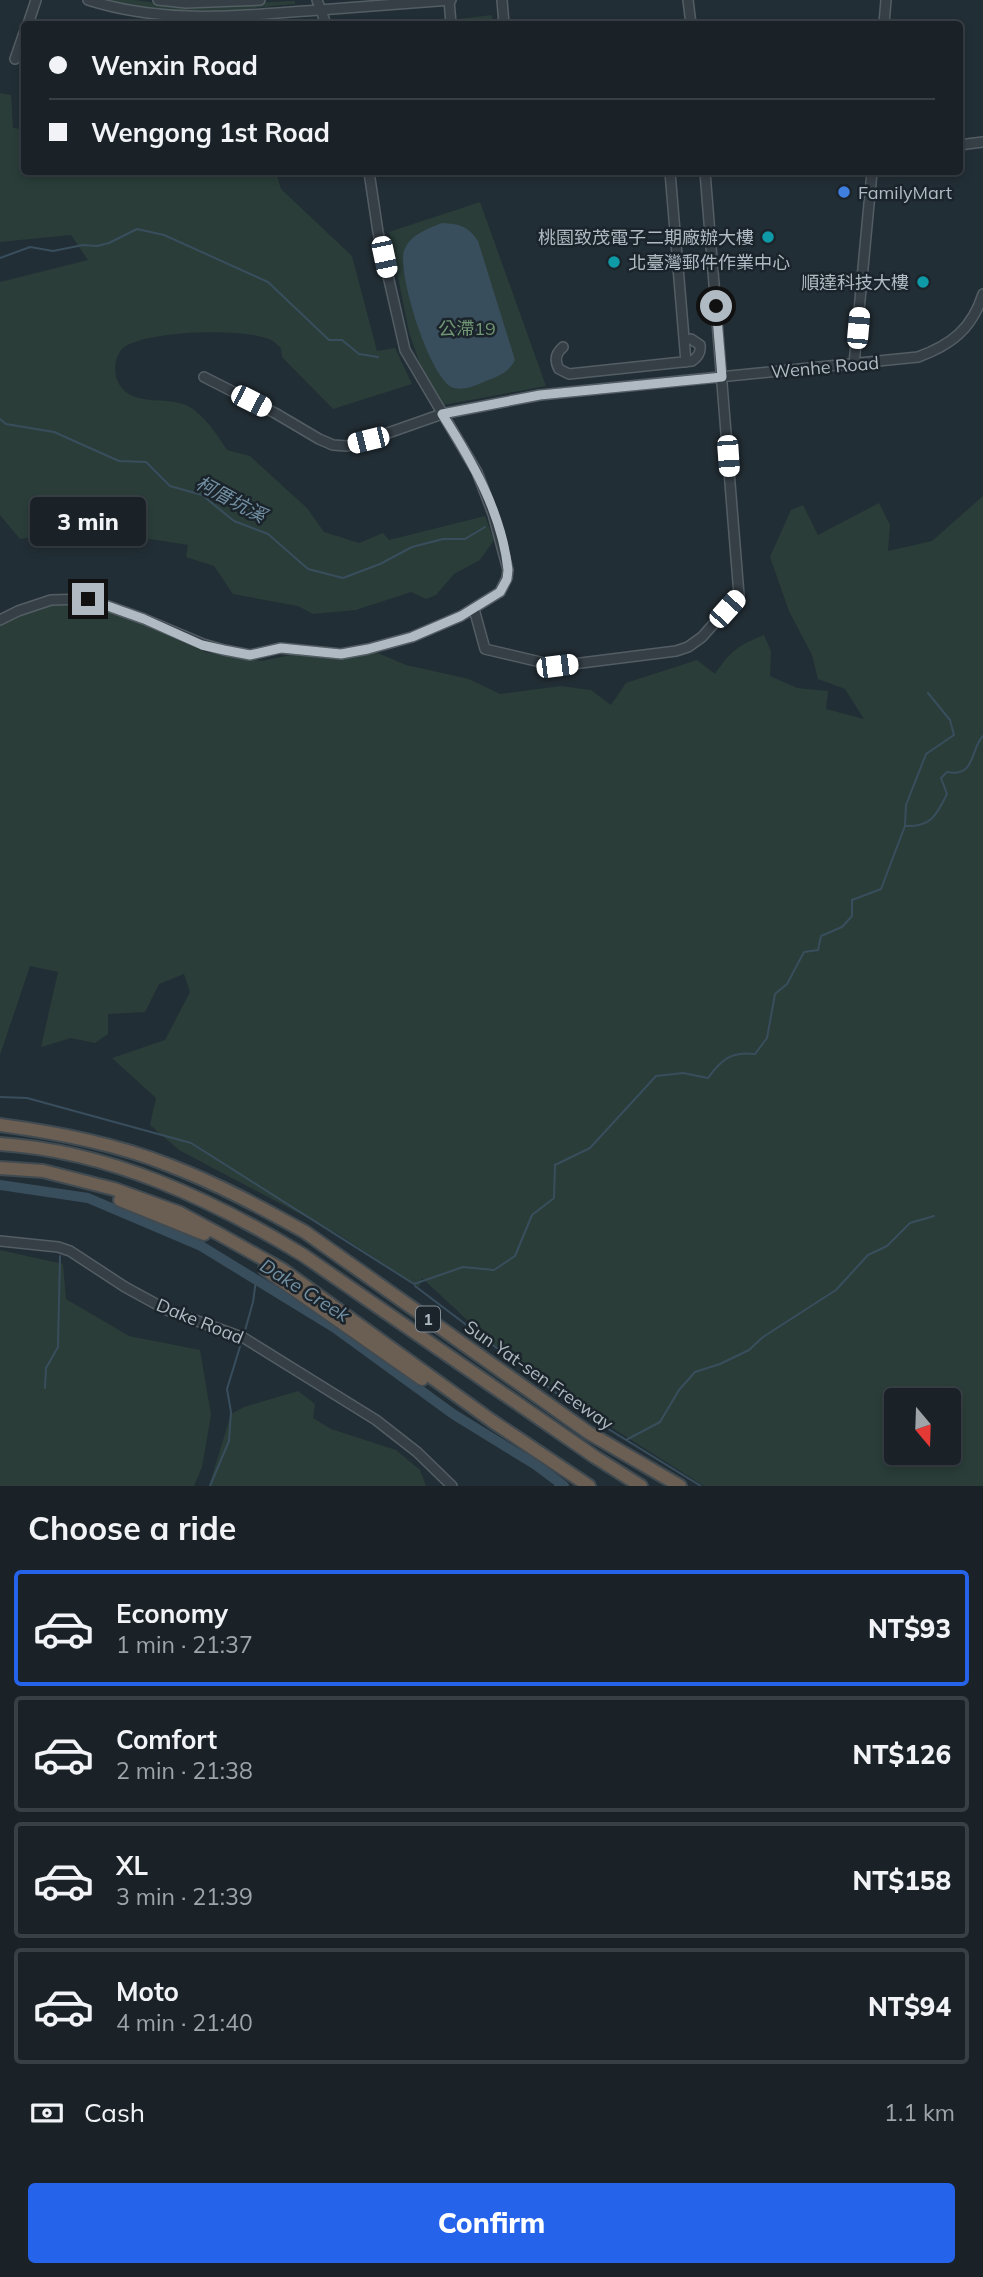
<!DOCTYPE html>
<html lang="en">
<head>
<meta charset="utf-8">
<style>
	body { margin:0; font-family:Mulish,"Noto Sans TC",sans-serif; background:#272f34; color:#f1f3f6; height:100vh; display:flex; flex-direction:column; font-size:26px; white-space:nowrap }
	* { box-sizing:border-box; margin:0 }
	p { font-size:23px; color:#9fa4a8 }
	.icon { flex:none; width:38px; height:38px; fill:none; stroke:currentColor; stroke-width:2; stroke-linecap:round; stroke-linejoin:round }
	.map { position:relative; height:1486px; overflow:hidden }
	.details { display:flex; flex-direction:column; background:#1a2228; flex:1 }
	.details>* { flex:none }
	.top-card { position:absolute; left:21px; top:21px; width:942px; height:154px; border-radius:7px; box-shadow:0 4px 10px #0003,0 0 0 2px #383f45; display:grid; align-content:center; height:154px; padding:0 28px; background:#1a2228 }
	.needle { width:46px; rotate:161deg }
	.fabs { position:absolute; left:884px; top:1388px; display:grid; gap:14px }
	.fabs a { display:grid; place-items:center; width:77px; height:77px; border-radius:7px; background:#1a2228; box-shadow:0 4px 10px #0003,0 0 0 2px #383f45; font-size:35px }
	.end { position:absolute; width:32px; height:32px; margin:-16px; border:9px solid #b0bac2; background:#111; box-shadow:0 0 0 4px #111 }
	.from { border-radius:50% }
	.bubble { position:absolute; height:49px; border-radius:7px; background:#1a2228; box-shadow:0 4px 10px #0003,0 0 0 2px #383f45; font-size:23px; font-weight:800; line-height:49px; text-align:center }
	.car { position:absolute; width:21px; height:42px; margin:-21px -10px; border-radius:9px; box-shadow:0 0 5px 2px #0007; background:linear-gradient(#fff 24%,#345 0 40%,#fff 0 76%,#345 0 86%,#fff 0) }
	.top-card b { display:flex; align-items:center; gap:24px; height:66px; font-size:26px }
	.top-card b+b { border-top:2px solid #383f45 }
	.top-card i { width:18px; height:18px; background:#f1f3f6 }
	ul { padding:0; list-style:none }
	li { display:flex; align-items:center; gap:21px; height:116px; margin:0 14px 10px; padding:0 14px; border:4px solid #383f45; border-radius:7px }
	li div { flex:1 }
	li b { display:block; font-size:26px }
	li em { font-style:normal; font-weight:800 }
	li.on { border-color:#2563eb }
	li>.icon { width:63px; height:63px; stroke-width:1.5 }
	h2 { padding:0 28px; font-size:32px; line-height:84px }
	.pay { display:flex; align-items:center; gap:18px; height:77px; padding:0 28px; font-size:26px }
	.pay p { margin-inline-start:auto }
	.cta { display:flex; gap:14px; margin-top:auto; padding:14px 28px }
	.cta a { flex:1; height:80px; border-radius:7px; background:#2563eb; color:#fff; font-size:28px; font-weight:800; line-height:80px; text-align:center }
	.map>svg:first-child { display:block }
	.green { fill:#2a3d39; fill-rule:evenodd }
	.water { fill:#394e5d }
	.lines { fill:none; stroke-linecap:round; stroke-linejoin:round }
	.stream { stroke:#394e5d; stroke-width:2 }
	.river { stroke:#394e5d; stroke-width:10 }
	.minor-casing { stroke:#535d64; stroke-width:12 }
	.highway-casing { stroke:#404a51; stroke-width:16 }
	.minor { stroke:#363f46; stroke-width:9 }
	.highway { stroke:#6b5e53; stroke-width:12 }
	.route { stroke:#b0bac2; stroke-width:9 }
	.shop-dot { fill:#3f7fe0; stroke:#1b242b; stroke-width:2.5 }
	.culture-dot { fill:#0f9aa8; stroke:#1b242b; stroke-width:2.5 }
	.labels { text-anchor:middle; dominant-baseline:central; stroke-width:5; stroke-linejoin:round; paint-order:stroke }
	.shield { fill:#1b242b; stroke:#838d95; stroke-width:2 }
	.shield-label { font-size:16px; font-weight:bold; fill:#b0bac2 }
	.poi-label { font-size:18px; fill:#b0bac2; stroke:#1b242b; text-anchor:start }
	.park-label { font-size:18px; fill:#719674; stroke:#1b242b }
	.street-label { font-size:18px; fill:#b0bac2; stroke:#1b242b }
	.water-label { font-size:19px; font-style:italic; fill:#7390a3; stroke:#1b242b }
</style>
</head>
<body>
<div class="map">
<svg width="983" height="1486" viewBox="0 0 983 1486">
	<rect width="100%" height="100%" fill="#222e35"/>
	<path class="green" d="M109,0H134L179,6L295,1V4C273,5 252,9 229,11C189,15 148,9 109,0Z
		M492,15L493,24H458V19Z
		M0,93L11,95L13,128L24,129V172H276L281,189L352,256L377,351L395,348L412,384L333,409L282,357L281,348C278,346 276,343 273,341C249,327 142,330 122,349C114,358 113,374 119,384C133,408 166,395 188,406C204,415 217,434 227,450L250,456L307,508L324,532L359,543L383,533L389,540L485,516L494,540L480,560L454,574L436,595L426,599L411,592L356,610L313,614L298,606L233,594L214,566L186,557L188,545L87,529L20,539L0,515V282L88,260L71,235L0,242Z
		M480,202L546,386L443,405L422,370L409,332L389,232Z
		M983,496V1486H704L617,1431L493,1344L422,1278L419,1287L338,1234L179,1150L150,1125L156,1098L112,1058L165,1040L190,992L184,974L159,984L145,1012L108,1014V1034L95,1043L71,1038L41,1047L58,972L30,966L0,1055V626L4,621L39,604L82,599L162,629L205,652L262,661L318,649L366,648L406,665L469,679L500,694L560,686L591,690L611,705L626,683L697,660L715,674C731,650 738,646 764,635L771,651L770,676L797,688L828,691L826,709L864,719L845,689L818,679L812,655L789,611L770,557L791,510L803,505L818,535L879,503L890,525L888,551L932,541ZM896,1400H948V1452H896Z
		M0,1250L63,1264L66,1299L129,1336L200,1350L211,1415L202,1467L194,1486H0Z
		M298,1391L315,1404L313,1418L331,1429L396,1450L420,1470L426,1486H209L231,1414L244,1407Z"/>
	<path class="water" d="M442,223C460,224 468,226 478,241L515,360C508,373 499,376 486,381C477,385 464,391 454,388C430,381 397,272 404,251C410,234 428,229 442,223Z"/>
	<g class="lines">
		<path class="stream" d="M0,258L30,247L53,251L83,245L97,246L109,243L137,229L164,235L268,282L329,340H342L359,354L378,357
			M0,419L6,424L54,432L119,461L146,462L170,486L202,495L234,521L268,534L308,569L343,578L380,564L412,547L443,539H465L485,527
			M905,826L906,805L926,754L954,735L950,720L928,693
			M0,1097L27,1098L191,1143L414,1284L463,1267L494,1270L515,1256L532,1215L554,1198L555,1165L590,1148L656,1076L683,1073L708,1078C721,1060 731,1051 755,1054L767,1038L775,994L787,984L804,952L818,950L821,936L842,927L852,916V900L881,889L905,826C931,827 936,816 947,794L941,778L947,772C976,778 970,749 983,736
			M415,1286L584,1414L701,1486
			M244,1334L253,1302L256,1280
			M45,1388L46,1368L58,1347L60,1256
			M626,1440L660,1422L679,1390L695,1372L720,1364L749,1350L763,1337L836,1290L868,1255L887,1246L910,1223L934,1216
			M210,1486L229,1441L231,1412L227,1389L242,1340
			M555,1486L556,1480"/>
		<path class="river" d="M0,1185L88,1198L201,1246L335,1328L453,1414L536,1465L564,1486"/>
		<g class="minor-casing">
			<path id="minor" d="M88,0C160,23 232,17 306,11C354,7 402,4 451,0
				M158,0L186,3L260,0
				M317,0L326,24
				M449,0L451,24
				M502,0L504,24
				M688,0L691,24
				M28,24L36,0
				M884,24L886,0
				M15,59L24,33
				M959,145L983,142
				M670,172L686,362
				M563,347C556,353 554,360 559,369L569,374L692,361C698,357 701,353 700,345L691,339
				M854,364L872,172
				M204,377L275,413L319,439L333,445L347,446L368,440L442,414L540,395L918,357C951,345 972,329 983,294
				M474,609L485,649L557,666L676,651L688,647L702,637L739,595L705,172
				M0,620L18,611L51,600L88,599L144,619L203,644L224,650L250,655L280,648L341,654L368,649L412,637L461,616L500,592L507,578L508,570L493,514L477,472L405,350L378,232L369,172
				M0,1241L58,1247L70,1251L125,1287L167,1310L244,1338L376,1420L417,1452L452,1486"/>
		</g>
		<g class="highway-casing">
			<path id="highway" d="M0,1125C58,1133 117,1144 171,1166C218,1184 262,1208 305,1232L589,1433L680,1486
				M0,1144C109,1151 211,1199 303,1255L595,1457L641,1486
				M0,1168L43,1171L114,1189L180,1213L219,1234L283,1270L492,1421L589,1486
				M120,1200L204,1234
				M265,1269L422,1379"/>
		</g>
		<use href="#minor" class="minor"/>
		<use href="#highway" class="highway"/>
	</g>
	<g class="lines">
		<path class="route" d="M88,599L144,619L202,645L224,650L250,655L281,648L341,654L368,649L412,637L461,616L500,592L507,579L508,570C502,513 472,461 442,414L540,395L722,377L716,306"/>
	</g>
	<circle class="shop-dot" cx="844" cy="192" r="7"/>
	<g class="culture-dot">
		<circle cx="768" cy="237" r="7"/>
		<circle cx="614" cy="262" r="7"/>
		<circle cx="923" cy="282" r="7"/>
	</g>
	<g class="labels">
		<rect class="shield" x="416" y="1306.5" width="24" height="25" rx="5"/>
		<g class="shield-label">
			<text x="428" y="1319">1</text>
		</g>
		<g class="poi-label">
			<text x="858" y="192">FamilyMart</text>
			<text x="754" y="237" text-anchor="end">桃園致茂電子二期廠辦大樓</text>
			<text x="628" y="262">北臺灣郵件作業中心</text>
			<text x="909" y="282" text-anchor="end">順達科技大樓</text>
		</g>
		<g class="park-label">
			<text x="467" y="328">公滯19</text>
		</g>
		<g class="street-label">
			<text transform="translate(825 367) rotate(-5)">Wenhe Road</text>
			<text transform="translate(200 1321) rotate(22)">Dake Road</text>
			<text transform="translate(539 1375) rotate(35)">Sun Yat-sen Freeway</text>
		</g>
		<g class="water-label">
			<text transform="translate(231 499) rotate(28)">柯厝坑溪</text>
			<text transform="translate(305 1290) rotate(32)">Dake Creek</text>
		</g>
	</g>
</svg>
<div class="fabs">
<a><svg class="needle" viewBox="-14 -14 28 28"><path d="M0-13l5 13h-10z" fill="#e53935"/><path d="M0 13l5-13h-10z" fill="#9fa4a8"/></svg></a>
</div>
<i class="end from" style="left:716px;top:306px"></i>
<i class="end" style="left:88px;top:599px"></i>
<div class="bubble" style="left:30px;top:497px;width:116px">3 min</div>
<i class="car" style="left:384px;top:257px;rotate:168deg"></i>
<i class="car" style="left:858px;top:328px;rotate:5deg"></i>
<i class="car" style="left:251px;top:401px;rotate:117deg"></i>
<i class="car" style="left:368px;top:440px;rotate:256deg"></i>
<i class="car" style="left:728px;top:456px;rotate:176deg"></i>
<i class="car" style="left:727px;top:609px;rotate:42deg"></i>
<i class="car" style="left:557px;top:666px;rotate:83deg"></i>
<div class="top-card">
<b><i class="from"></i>Wenxin Road</b>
<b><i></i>Wengong 1st Road</b>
</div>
</div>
<section class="details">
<h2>Choose a ride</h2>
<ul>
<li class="on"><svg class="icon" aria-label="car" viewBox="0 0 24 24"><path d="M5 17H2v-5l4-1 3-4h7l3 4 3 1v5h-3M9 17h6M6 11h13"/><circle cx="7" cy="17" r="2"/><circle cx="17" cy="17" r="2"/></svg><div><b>Economy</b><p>1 min · 21:37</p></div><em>NT$93</em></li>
<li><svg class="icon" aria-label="car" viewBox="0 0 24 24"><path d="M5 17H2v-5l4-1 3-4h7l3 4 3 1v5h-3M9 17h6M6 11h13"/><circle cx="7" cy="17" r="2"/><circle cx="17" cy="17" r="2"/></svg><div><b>Comfort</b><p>2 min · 21:38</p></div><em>NT$126</em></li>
<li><svg class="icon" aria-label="car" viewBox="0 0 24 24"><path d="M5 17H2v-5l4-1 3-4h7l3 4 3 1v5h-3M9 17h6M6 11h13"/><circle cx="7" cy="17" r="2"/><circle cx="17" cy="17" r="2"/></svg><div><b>XL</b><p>3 min · 21:39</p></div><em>NT$158</em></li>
<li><svg class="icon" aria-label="car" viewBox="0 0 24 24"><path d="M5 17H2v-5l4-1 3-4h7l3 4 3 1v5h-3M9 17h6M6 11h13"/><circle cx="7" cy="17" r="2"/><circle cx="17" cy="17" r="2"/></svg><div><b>Moto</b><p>4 min · 21:40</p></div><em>NT$94</em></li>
</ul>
<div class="pay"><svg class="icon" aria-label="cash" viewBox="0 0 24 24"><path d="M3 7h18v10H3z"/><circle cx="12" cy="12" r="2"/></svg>Cash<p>1.1 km</p></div>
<div class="cta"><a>Confirm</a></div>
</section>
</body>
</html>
